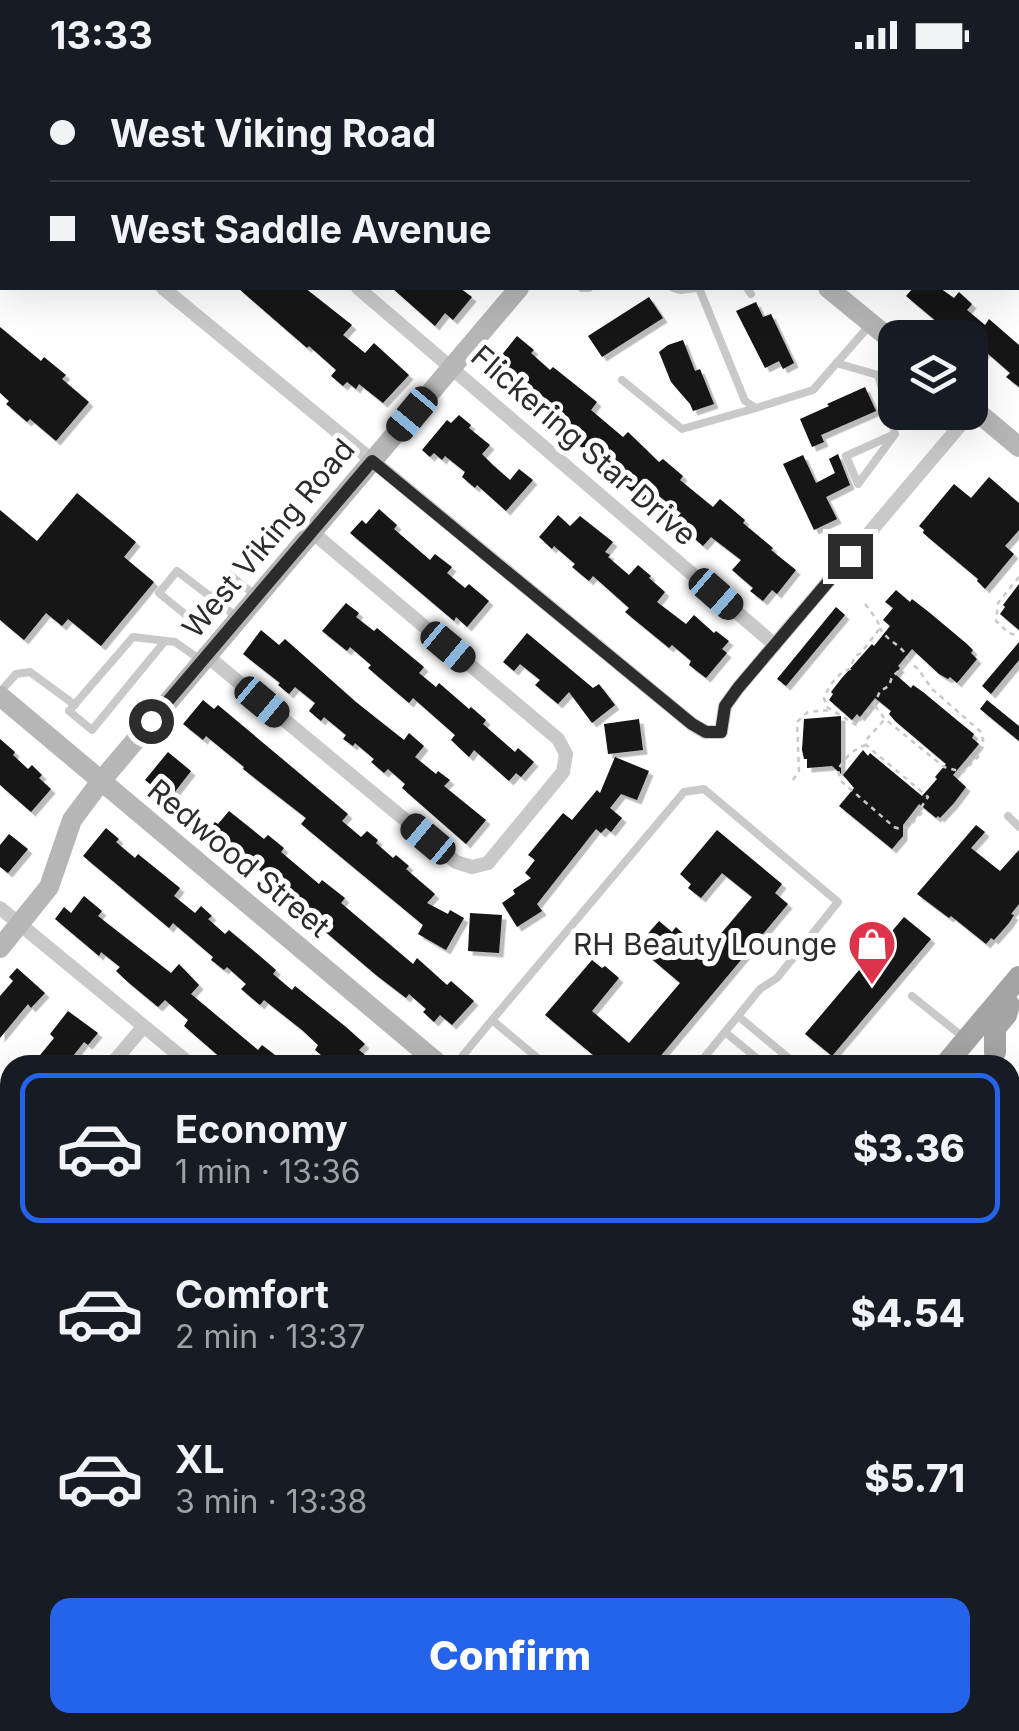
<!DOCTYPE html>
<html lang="en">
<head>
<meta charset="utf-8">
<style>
	body { margin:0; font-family:Inter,sans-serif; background:#242831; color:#f1f3f6; height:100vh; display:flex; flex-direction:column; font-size:38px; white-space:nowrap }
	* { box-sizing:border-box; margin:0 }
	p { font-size:32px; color:#9ea1a6 }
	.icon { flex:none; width:55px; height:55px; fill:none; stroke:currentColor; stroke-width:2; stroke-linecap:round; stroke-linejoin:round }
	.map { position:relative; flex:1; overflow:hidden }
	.sheet { position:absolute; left:0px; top:985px; width:1020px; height:678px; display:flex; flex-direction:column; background:#171b24; border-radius:30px 30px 0 0; box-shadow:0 10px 40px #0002 }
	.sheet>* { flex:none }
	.banner { position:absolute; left:0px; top:0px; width:1020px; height:220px; box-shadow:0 10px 40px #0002; display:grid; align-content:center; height:220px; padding:0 50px; background:#171b24 }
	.buttons { position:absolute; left:878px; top:250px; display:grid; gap:20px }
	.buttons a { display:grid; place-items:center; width:110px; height:110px; border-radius:20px; background:#171b24; box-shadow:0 10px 40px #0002; font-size:50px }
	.end { position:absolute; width:45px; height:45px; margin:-22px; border:12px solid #2c2c2c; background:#fff; box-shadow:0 0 0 5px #fff }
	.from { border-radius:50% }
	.car { position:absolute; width:30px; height:60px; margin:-30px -15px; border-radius:12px; box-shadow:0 0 8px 2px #0007; background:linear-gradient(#222 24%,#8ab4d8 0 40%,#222 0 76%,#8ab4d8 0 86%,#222 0) }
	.banner b { display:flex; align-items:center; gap:35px; height:95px; font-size:38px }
	.banner b+b { border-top:2px solid #363941 }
	.banner i { width:25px; height:25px; background:#f1f3f6 }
	ul { padding:18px 0 0; list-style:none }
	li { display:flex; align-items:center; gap:30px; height:150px; margin:0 20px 15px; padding:0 30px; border:5px solid transparent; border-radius:20px }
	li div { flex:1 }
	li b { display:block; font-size:38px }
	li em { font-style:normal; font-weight:800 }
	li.current { border-color:#2563eb }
	li>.icon { width:90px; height:90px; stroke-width:1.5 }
	.action { display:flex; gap:20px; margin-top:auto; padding:20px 50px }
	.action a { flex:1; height:115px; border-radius:20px; background:#2563eb; color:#fff; font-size:40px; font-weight:800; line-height:115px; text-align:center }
	.status { display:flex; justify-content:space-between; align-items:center; height:70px; padding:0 50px; background:#171b24; direction:ltr }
	.status svg { height:28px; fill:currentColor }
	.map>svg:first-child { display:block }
	.building { fill:#131313; filter:url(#shadow) }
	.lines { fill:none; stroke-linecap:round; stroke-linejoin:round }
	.path { stroke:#c9c9c9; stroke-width:2.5; stroke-dasharray:5 5; stroke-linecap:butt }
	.lane { stroke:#c9c9c9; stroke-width:8 }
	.street { stroke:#c9c9c9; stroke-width:14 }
	.secondary { stroke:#b6b6b6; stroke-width:20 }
	.primary { stroke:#a4a4a4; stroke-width:22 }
	.route { stroke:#2c2c2c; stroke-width:12 }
	.labels { text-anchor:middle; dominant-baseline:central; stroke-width:10; stroke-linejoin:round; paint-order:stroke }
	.street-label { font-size:30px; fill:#2c2c2c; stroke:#fff }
	.poi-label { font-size:30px; fill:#2c2c2c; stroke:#fff; text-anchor:end }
</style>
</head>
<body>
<div class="status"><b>13:33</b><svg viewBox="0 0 49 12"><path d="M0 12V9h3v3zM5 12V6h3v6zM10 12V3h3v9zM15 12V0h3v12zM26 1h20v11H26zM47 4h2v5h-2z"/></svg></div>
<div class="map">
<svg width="1019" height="1661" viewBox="0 0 1019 1661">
	<defs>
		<filter id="shadow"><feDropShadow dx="4.5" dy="4.5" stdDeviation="0" flood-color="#0004"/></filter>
	</defs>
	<rect width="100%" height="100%" fill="#fff"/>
	<path class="building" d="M238,218H305L352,255L343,265L365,283L374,273L409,305L383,333L359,314L356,319L347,312L343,316L331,306L336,300L309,276L307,278Z
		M392,218H460L472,227L453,250L445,243L435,256Z
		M913,218H940L954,228L959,222L972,234L967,240L985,255L989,249L1019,275V317L1006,307L1010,303L986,282L982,287L970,277V268H962L951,259L949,262L906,226Z
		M649,227L663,248L602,287L588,266Z
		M756,232L763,247L771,244L794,293L783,299L779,291L765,298L736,241Z
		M0,257L41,291L44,287L66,305L62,309L89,332L56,371L30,349L27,352L6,334L9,331L0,323Z
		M517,266L534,280L531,283L550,300L553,297L597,332L591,340L623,367L628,362L659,392L663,389L683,406L680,410L713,437L720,429L745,450L743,453L773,478L771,480L796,500L777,524L772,520L763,531L750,521L753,518L732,500L741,490L711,467L703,476L687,462L685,465L672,454L681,443L659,426L658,428L653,424L645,433L613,405L622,395L592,372L585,380L571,369L573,367L557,354L565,344L535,320L528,329L508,312L505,315L492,305L500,296L496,292Z
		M683,270L695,301L700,299L714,334L693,341L690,334L671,312L659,282L668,275Z
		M865,317L876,341L821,365L824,372L812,377L800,349L829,336L827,334Z
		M459,345L471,355L469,358L490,375L482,384L493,395L510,410L519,399L533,410L506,441L477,415L475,418L462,407L465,402L445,386L442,390L434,383L430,387L422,380L447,350L451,353Z
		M838,384L850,415L826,427L837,449L814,460L783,394L803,385L816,413L835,403L829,389Z
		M989,407L1019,433V460L1005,476L1014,484L985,519L977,511L978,509L923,463L924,460L919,456L954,414L971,428Z
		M77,423L136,472L124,487L154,512L101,576L68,549L62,556L46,543L24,570L0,550V440L37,471Z
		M379,439L397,455L394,459L430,490L435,484L452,497L447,503L465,518L469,514L489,531L467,557L456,547L454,551L350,463L362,450L366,454Z
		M558,445L570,456L580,446L613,472L605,482L610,485L608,487L629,505L638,495L651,506L649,508L665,522L657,532L686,554L694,545L714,563L716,561L729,571L722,579L727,583L706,608L689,595L691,591L672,575L669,578L625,542L629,538L593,506L589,511L572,497L575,494L554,476L552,479L539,467Z
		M1019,514V560L1000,544L1005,537L1003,535Z
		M896,520L910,532L912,529L930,543L967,574L973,580L971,583L977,589L957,613L950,607L948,609L939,604L912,579L898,596L900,598L895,604L911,618L913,615L923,622L958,651L974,664L972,668L979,674L953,705L966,717L954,733L940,748L938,746L936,748L919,734L903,755V766L892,779L839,736L854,718L843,705L863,680L868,686L870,683L922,726L937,709L935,707L946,694L895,651L889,644L891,641L875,628L860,647L857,644L852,650L829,630L833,624L831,622L841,609L872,574L874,576L890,556L883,550L893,538L885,532Z
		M346,533L359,543L356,547L374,561L377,558L424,597L419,603L436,617L439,613L469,639L471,637L486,650L483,654L515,682L518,678L534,692L521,707L516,703L509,711L474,680L469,687L451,670L455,665L413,628L409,633L368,598L371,595L350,577L347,581L322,561Z
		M836,537L845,545L786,616L777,609Z
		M261,560L279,575L285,569L356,632L404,670L409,663L424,676L415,687L436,704L438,701L450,710L444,716L486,750L466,774L402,718L405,714L388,699L384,703L371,692L374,689L355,673L353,676L343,669L346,665L324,647L321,651L309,641L315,633L295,617L289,624L278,615L280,613L243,584Z
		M527,563L593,618L599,614L615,635L592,653L569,622L558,634L535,615L540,610L520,594L514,601L503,592Z
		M1019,572V590L991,624L982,616Z
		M203,630L214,639L218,635L348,744L342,751L361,767L367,761L378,770L376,773L393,788L396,785L409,796L406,799L435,824L427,833L448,844L450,840L464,848L446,880L418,864L423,855L301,754L306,748L243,699L244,697L206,666L203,670L183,654Z
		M987,630L1019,656V671L980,639Z
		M841,646V704L832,696L807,698V689H804L802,680L804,649Z
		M639,649L643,680L608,684L604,654Z
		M0,669L15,682L13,685L28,699L32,695L42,705L39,708L51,719L31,742L0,715Z
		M168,682L191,701L174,723L161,713L156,719L145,710Z
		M615,687L649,701L637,730L621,724L610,738L622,748L611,762L606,758L601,763L596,759L537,834L542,841L517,857L502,833L515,824L513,820L531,808L525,803L535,790L528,785L563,743L572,750L597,720L600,723Z
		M229,741L264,769L268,765L284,778L281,782L319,814L322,810L345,828L341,833L413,894L417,888L447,915L451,911L474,931L452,955L440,945L434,952L423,942L426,939L409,924L406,928L376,905L267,812L270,809L252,793L249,797L206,762L215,752L218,754Z
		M976,755L985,762L971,778L1000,801L1019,780V834L1011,844L1014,845L1009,853L994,870L991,868L986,874L951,846L949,848L917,824Z
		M106,758L119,769L116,772L135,788L138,784L180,818L174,826L195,843L201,836L212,846L208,849L225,864L229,860L261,887L276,900L273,904L292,920L295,916L346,957L365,974L359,980L377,995H333L315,980L318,975L302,960L264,930L260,935L241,919L246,914L227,897L224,900L211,890L213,887L173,853L169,858L83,786Z
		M717,760L782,814L775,823L788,834L653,995H605L545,945L592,890L602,898L605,896L619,908L592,941L629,973L680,913L634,874L641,865L644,868L659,851L672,862L676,857L688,868L684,872L701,887L752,827L722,803L701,828L688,818L691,814L680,804Z
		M9,764L28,779L8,803L0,797V775Z
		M84,826L102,841L98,846L171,903L179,894L199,915L191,924L258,980L262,975L288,995H229L184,956L188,950L165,930L158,937L129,913L116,901L120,897L101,882L99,886L55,849L64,837L71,843Z
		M470,843L502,845L499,883L468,881Z
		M904,847L931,869L832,986L805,964Z
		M17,898L45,923L31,938L28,934L0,968V926L13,911L9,907Z
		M68,941L98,963L88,975L84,972L66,995H32L54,968L50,964Z"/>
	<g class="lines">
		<path class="path" d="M1019,507L998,533L996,551L1009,563L1019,566
			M865,534L877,550L880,558L861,583L855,586L850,599C838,602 828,617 824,628L827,637L856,655L874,635L880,621L889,616L892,607L909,591C903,574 888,573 880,558
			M875,636L885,649L944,697L963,702L978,687L984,674L981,662L932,619L918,599L910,592
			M866,675C854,678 843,690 838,700L841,711L894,757C909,763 912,751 923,742L922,736L928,727L866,675L865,671L885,649
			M793,710L799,701L797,652L808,642L830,640"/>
		<path class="lane" d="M0,144L2,145
			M582,218H589
			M673,218L680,220L698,218
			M699,218L745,331L756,338L813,320L869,256
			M747,218L751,224
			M836,293L878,305L895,364L858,414L846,386L895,364
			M622,310L682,359L756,338
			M237,547L177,501L159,523L192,550L230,505L257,527
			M165,571L92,660L69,641L133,567L175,572L202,591
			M0,622L16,604L30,602L75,635
			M1008,746L1019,757
			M912,926L963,967
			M738,946L797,995
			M492,950L684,722L704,719L838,832L777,908L760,919L698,995
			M725,962L765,995
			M455,995L492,950L546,995
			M0,1586L10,1594
			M575,1652L586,1661
			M325,1660L326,1661
			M591,1661L598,1652"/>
		<path class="street" d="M137,2L139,0
			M918,2L920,0
			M1018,139L1019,140
			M0,162L2,159
			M163,218L692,654L705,662H721L725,636L738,618L974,339
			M358,218L775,575
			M207,586L456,792L472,797L488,793L563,702L566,684L558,669L312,462
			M0,838L191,995
			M111,995L144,956
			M0,1125L10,1113
			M1010,1364L1019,1371
			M0,1371L10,1359
			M1010,1632L1019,1621
			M754,1661L762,1652
			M985,1661L993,1652"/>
		<path class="secondary" d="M567,0L570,2
			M701,2L703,0
			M828,218L895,273
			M970,336L1019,377
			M0,626L440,995
			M0,878L49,817L72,750L101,711L519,218"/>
		<path class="primary" d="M995,982V958L1006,945L1009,935
			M945,995L1019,907
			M384,1661L391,1652
			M424,1661L431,1652"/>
	</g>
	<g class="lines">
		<path class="route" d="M151,651L372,391L692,654L706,662H721L725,636L738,618L850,486"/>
	</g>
	<defs>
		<g id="shop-pin" transform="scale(2.5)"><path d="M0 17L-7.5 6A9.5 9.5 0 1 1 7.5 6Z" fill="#dd344b" stroke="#fff"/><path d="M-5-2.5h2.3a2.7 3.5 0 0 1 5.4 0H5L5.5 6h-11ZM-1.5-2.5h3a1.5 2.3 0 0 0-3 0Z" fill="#fff"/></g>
	</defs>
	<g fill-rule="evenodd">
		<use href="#shop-pin" x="872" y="874"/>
	</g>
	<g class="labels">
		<g class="street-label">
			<text transform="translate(584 375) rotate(41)">Flickering Star Drive</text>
			<text transform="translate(268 468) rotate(-50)">West Viking Road</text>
			<text transform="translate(239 788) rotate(40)">Redwood Street</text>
		</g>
		<g class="poi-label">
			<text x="837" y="874">RH Beauty Lounge</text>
		</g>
	</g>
</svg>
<div class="buttons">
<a><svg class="icon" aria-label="layers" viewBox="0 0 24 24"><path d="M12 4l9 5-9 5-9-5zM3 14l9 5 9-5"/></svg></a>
</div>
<i class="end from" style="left:151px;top:651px"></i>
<i class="end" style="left:850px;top:486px"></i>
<i class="car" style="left:412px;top:344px;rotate:220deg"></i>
<i class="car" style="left:716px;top:524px;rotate:131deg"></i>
<i class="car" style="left:448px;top:577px;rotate:130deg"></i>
<i class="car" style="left:262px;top:632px;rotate:130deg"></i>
<i class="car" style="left:428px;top:769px;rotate:310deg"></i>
<div class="banner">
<b><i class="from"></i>West Viking Road</b>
<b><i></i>West Saddle Avenue</b>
</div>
<section class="sheet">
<ul>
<li class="current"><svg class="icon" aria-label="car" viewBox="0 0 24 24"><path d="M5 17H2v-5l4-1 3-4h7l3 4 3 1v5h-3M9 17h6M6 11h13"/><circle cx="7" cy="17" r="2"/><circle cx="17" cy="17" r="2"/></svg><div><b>Economy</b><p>1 min · 13:36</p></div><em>$3.36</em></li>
<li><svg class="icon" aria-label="car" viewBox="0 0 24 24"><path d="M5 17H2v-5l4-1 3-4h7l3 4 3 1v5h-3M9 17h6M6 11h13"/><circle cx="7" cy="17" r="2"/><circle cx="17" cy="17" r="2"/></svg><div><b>Comfort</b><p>2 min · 13:37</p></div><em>$4.54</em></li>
<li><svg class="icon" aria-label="car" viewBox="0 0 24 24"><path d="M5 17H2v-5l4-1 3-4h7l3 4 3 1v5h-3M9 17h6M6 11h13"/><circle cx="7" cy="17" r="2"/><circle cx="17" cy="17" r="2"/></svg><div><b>XL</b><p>3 min · 13:38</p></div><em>$5.71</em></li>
</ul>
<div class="action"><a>Confirm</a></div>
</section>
</div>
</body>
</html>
